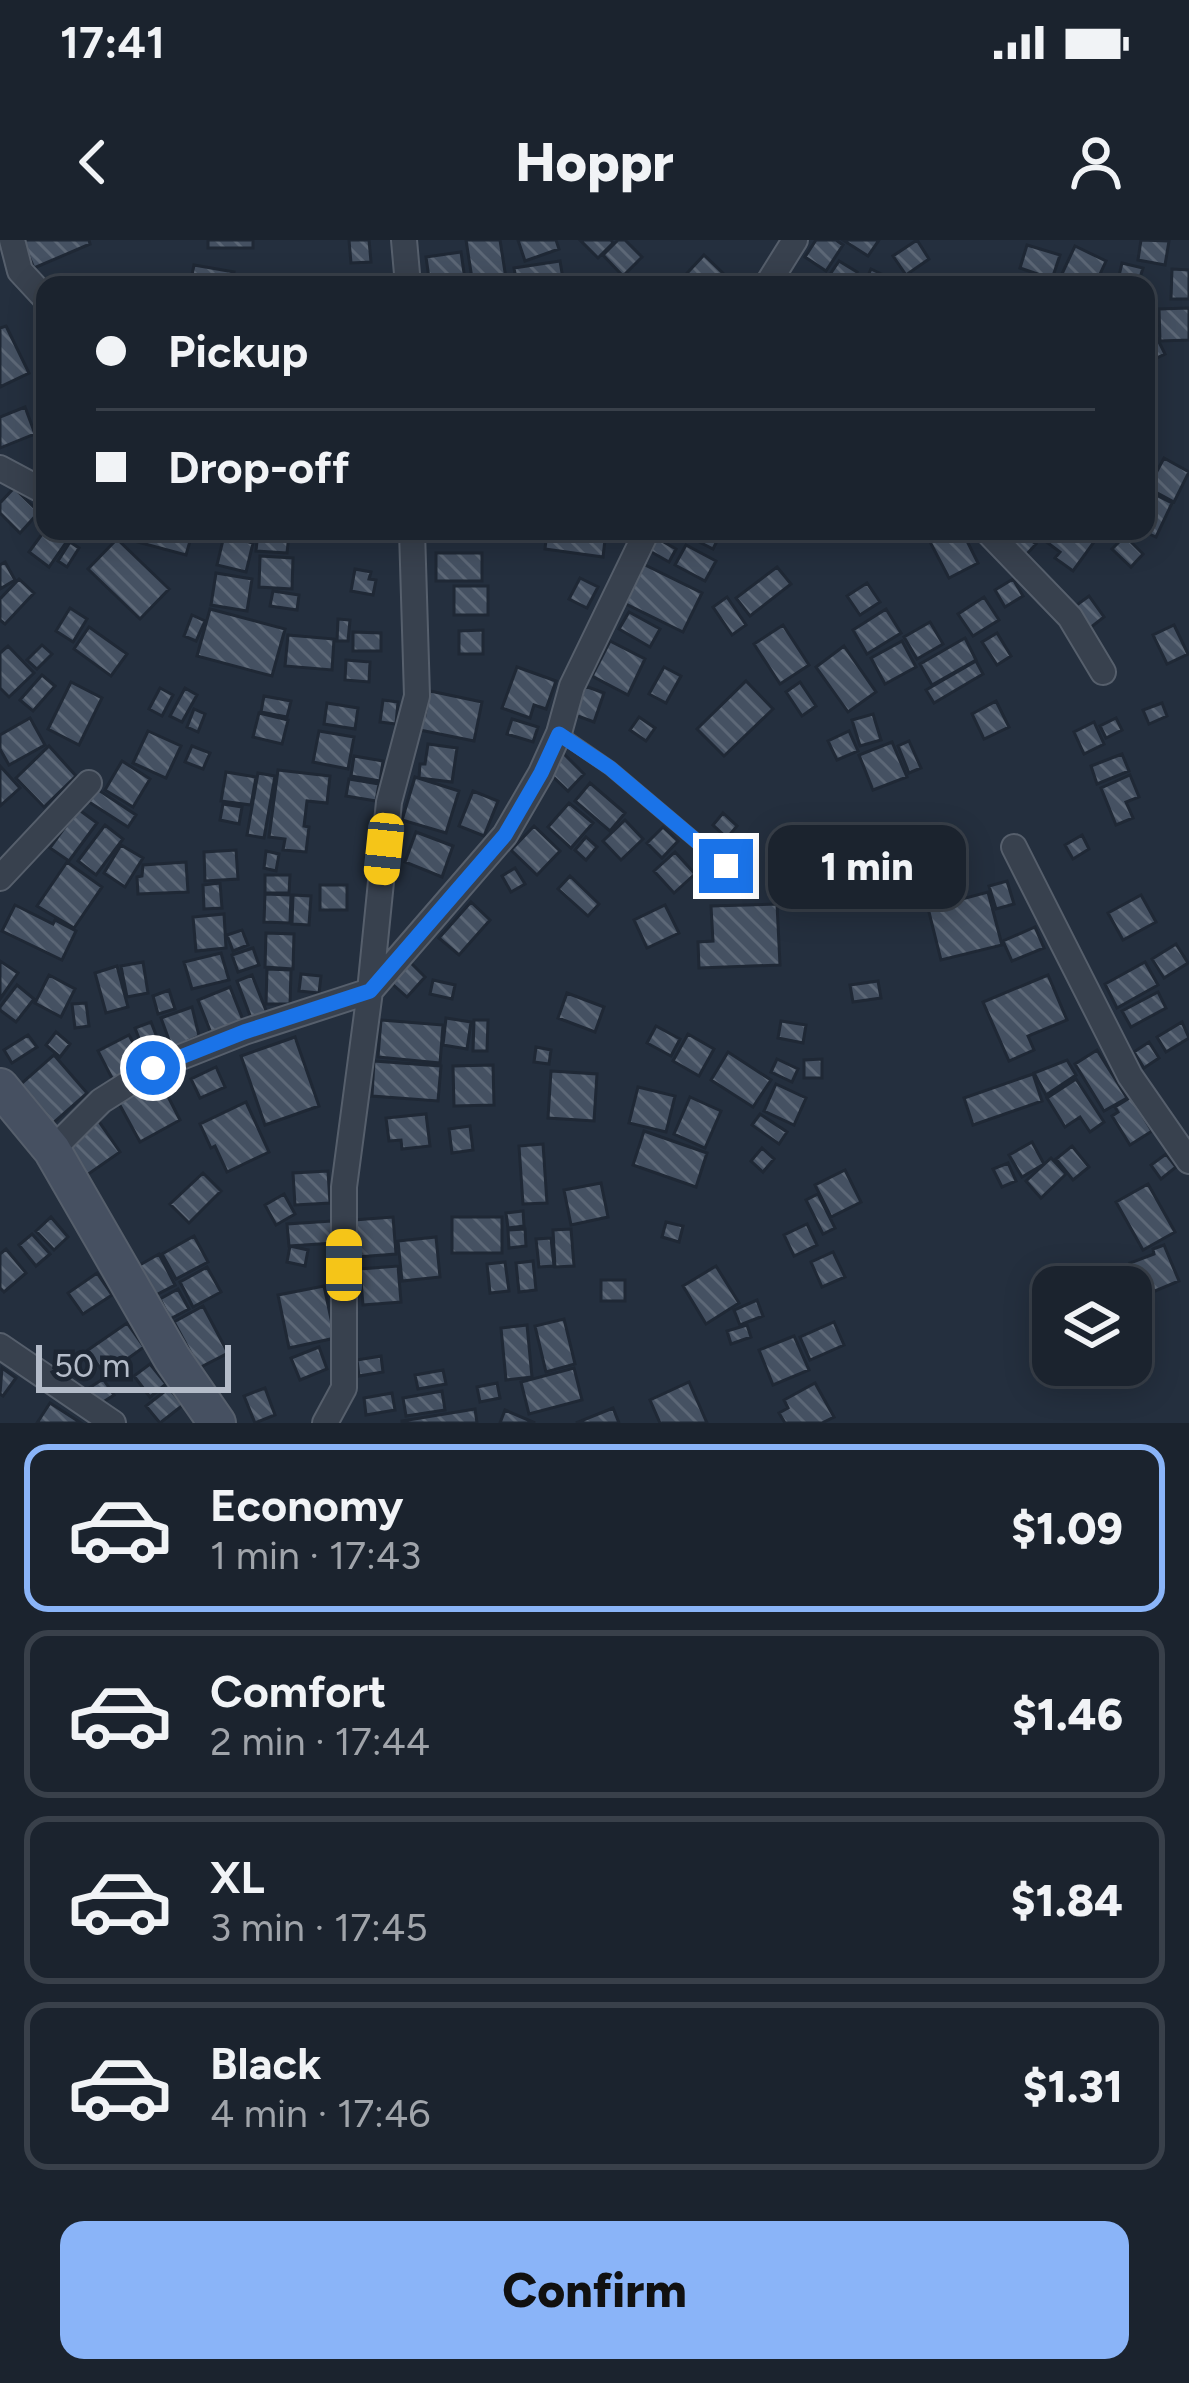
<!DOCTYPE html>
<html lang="en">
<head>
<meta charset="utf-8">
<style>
	body { margin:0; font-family:Figtree,sans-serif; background:#282f3a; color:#f1f3f6; height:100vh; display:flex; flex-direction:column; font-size:45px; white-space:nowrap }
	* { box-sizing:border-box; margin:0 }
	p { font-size:39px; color:#a0a4aa }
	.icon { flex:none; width:66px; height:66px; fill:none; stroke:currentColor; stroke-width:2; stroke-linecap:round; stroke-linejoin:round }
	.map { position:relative; height:1183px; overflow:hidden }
	.sheet { display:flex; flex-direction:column; background:#1b232e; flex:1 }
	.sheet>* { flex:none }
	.hud { position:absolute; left:36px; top:36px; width:1119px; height:264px; border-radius:24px; box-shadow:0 6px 30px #0003,0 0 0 3px #39404a; display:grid; align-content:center; height:264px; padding:0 60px; background:#1b232e }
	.fabs { position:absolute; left:1032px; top:1026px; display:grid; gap:24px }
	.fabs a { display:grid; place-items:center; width:120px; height:120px; border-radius:24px; background:#1b232e; box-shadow:0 6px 30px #0003,0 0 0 3px #39404a; font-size:60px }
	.scale { position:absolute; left:36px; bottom:30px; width:195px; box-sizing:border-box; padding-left:12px; border:6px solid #b4bcc9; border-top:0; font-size:33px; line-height:42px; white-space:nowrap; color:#b4bcc9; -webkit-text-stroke:9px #1d2633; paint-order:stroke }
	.end { position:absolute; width:54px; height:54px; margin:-27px; border:15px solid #1a73e8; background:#fff; box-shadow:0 0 0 6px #fff }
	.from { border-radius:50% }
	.bubble { position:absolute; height:84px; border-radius:24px; background:#1b232e; box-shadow:0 6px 30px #0003,0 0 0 3px #39404a; font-size:39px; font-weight:800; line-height:84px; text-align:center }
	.car { position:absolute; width:36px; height:72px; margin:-36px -18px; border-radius:15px; box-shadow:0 0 9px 3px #0007; background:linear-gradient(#f5c518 24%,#345 0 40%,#f5c518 0 76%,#345 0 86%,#f5c518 0) }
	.hud b { display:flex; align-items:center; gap:42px; height:114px; font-size:45px }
	.hud b+b { border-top:3px solid #39404a }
	.hud i { width:30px; height:30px; background:#f1f3f6 }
	ul { padding:21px 0 0; list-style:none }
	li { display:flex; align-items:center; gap:36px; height:168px; margin:0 24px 18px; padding:0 36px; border:6px solid #39404a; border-radius:24px }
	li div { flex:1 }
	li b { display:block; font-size:45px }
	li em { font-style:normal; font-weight:800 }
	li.current { border-color:#8ab4f8 }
	li>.icon { width:108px; height:108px; stroke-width:1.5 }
	.button { display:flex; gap:24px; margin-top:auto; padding:24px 60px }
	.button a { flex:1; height:138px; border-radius:24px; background:#8ab4f8; color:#111; font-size:48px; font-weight:800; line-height:138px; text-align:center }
	.status { display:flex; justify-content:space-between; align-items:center; height:84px; padding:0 60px; background:#1b232e; direction:ltr }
	.status svg { height:33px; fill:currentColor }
	header { display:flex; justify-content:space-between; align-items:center; height:156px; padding:0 60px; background:#1b232e; font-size:54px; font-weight:800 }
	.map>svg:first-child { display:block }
	.building { fill:url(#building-back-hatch); stroke:#1f2835; stroke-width:3 }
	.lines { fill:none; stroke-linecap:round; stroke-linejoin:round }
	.lane-casing { stroke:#565f6c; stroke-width:16 }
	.street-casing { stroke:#565f6c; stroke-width:28 }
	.secondary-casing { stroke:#565f6c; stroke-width:40 }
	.lane { stroke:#38414e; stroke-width:12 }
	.street { stroke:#38414e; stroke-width:24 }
	.secondary { stroke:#465061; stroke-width:36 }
	.route { stroke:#1a73e8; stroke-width:15 }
</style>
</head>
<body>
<div class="status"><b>17:41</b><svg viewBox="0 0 49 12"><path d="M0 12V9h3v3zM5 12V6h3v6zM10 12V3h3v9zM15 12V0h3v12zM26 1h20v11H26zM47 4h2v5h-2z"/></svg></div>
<header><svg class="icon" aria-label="back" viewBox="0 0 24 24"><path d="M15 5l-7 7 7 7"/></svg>Hoppr<svg class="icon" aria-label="person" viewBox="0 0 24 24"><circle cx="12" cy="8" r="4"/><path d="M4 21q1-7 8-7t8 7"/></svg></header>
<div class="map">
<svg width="1189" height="1183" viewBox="0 0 1189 1183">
	<defs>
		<pattern id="building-back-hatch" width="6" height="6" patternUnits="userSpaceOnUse" patternTransform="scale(3)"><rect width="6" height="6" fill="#455162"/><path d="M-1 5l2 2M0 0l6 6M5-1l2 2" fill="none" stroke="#5d6877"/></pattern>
	</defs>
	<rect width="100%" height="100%" fill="#242f3e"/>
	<path class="building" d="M22,0H89L90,4L34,28Z
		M208,0H253V8H208Z
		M349,0H369L371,22L351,23Z
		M466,0H500L507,45H473Z
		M518,0H556L559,9L525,21Z
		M580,0H611L613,3L598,18Z
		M618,0H625L642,17L623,36L603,15Z
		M816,0H836L843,5L826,31L805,17Z
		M843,0H879L868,16Z
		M917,0L929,19L906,35L893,16Z
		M1141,0L1169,1L1165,25L1138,20Z
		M1027,5L1060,15L1052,39L1020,28Z
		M1075,6L1106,21L1095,45H1079L1061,36Z
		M461,12L465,40L430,45L426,17Z
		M704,15L728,38L721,45H676Z
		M560,21L564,45H517L514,28Z
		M839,21L857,32L848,45H823Z
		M1122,23L1143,28L1139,41L1119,36Z
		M194,25L234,32L232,45H190Z
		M871,29L896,41L895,45H864Z
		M1172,29L1189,30V59H1171Z
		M1189,68V100L1160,101L1159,69Z
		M1148,80L1165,114L1146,123V81Z
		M6,86L29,133L0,147V88Z
		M25,167L35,194L0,208V177Z
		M1164,218L1189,232L1174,262L1148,248Z
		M14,248L39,272L20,293L0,273V263Z
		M1148,251L1172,263L1156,297L1143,291H1146Z
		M45,290L74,291L49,327L29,312Z
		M121,291H193L186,315L119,297Z
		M258,291L289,294L287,313L256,311Z
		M547,291H606L603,317L545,309Z
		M678,291H722L713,309Z
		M946,291H962L978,323L949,338L929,300Z
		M1032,291H1102L1073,331L1055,318L1060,312Z
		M1022,293L1036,304L1025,316L1012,305Z
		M224,296L253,303L246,332L217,325Z
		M1125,296L1143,314L1131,327L1112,309Z
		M655,297L676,309L669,322L648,310Z
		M117,299L169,349L140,379L88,329Z
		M70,302L79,308L67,327L58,321Z
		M686,305L716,321L705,341L675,325Z
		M436,313H482V341H436Z
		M260,316L293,318L292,349L259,347Z
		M5,322L15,340L0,349V325Z
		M643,324L702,353L683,392L624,363Z
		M777,327L791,344L750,376L736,358Z
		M355,329L371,332L369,339L376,340L373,355L351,351Z
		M216,333L252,339L247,371L211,365Z
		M580,338L598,347L587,368L569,359Z
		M19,339L34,353L5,384L0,380V359Z
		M1013,339L1023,356L1005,367L995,350Z
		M867,343L880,362L860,375L847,356Z
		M454,346H488V375H454Z
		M273,351L299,355L297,370L270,366Z
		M1089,356L1104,377L1090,388L1074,367Z
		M727,357L746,385L732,395L713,367Z
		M984,357L999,380L973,396L958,374Z
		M70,368L87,379L73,402L56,391Z
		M210,369L285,389L272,436L197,416Z
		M886,369L901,393L867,414L853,390Z
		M629,372L660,389L650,407L619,389Z
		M192,375L205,381L196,401L184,396Z
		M338,379L350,380L348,401H337Z
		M930,382L943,404L917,419L904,397Z
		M783,385L809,425L780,444L754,404Z
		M1174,385L1188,414L1167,424L1153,395Z
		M89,387L127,414L111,436L74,409Z
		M483,390V414H459V391Z
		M353,392L381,393V411H353Z
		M997,393L1011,416L997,425L982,402Z
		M288,395L334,399L332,430L285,426Z
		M965,398L976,420L932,445L920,424Z
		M610,401L645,419L628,455L592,436Z
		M902,401L916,427L885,444L871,418Z
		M42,405L52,414L37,429L27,420Z
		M8,406L34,433L9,457L0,448V413Z
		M844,406L876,452L848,472L816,427Z
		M346,420L370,422L369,442L345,440Z
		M976,421L983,434L934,463L926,450Z
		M517,427L556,441L546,469L534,465L530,478L502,468Z
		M664,427L681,436L666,463L649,454Z
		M42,435L55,446L33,471L20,460Z
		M746,441L773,469L724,516L697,489Z
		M71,442L102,458L79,505L48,489Z
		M800,442L816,466L802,476L786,452Z
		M585,446L604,453L594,482L575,475Z
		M160,448L173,455L162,476L149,469Z
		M185,448L197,455L182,482L170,476Z
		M430,451L482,462L474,501L415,489L419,473L425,475Z
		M264,456L291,461L287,477L261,472Z
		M383,460L398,462L396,484L380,482Z
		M996,461L1009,487L984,499L972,474Z
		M327,463L358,468L355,489L324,484Z
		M1162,463L1167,476L1149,484L1143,470Z
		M194,469L205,474L198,492L187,487Z
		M259,473L288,480L282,504L253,497Z
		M873,474L881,500L860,506L852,480Z
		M639,477L655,488L646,501L630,490Z
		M30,478L45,505L9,525L0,509V495Z
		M1116,478L1122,490L1106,498L1100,486Z
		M512,479L538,487L533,502L507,494Z
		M1094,482L1104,504L1084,514L1074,492Z
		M148,491L181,506L166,538L133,523Z
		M319,491L354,497L348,529L313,522Z
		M849,491L858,511L837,520L828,501Z
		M909,501L921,528L909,533L898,506Z
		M892,502L907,537L873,550L859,515Z
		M428,504L457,508L452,542L419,538L420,524H425Z
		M49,506L76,536L44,567L16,538Z
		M192,506L210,513L203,529L185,522Z
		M563,513L584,534L568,551L546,530Z
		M1122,514L1129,531L1097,544L1091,526Z
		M354,516L383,521L380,541L351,536Z
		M122,521L150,539L133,567L105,550Z
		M0,526L20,548L0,566Z
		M278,530L330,536L327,563L307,561L304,586L309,587L306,612L283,610L285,599L269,597Z
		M226,532L256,537L251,565L221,561Z
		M258,533L275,536L264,598L247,595Z
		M1130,535L1139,557L1126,562L1133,578L1116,585L1101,548Z
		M415,537L459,551L446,593L402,580Z
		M349,539L379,544L376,561L346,556Z
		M590,543L625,573L610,591L575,561Z
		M97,549L136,575L128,587L89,562Z
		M473,551L498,561L484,596L459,586Z
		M569,563L593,583L571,608L548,587Z
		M223,564L242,567L239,584L220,580Z
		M78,569L97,583L69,621L50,608Z
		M723,573L737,586L727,598L713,585Z
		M625,580L643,599L621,620L603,601Z
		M105,585L123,599L96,635L78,621Z
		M534,586L560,611L537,635L511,610Z
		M663,587L678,601L662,618L647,603Z
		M416,592L453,606L442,637L405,622Z
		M1082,595L1089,609L1073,619L1065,605Z
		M586,597L597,607L586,620L575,610Z
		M121,605L143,618L125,647L104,633Z
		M236,610L238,639L205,641L204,612Z
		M266,611L279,614L276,631L264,628Z
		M675,612L695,634L674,653L654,631Z
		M67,622L102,647L74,688L37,666Z
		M186,622L188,652L138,654L137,637L142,636L143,625Z
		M515,628L525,644L511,652L502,636Z
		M265,635H290L289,653H265Z
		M570,636L599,664L588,676L558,649Z
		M1007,641L1014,664L996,669L989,646Z
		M220,643L222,668L204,669L203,645Z
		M320,645H347V670H320Z
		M988,652L1002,705L941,720L928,668Z
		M265,654L291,655L290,683L264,682Z
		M293,655L311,656L309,685L292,684Z
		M1141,655L1156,682L1123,700L1108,673Z
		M471,662L490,680L459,715L439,698Z
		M777,664L780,725L699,728L698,702L713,701L711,666Z
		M15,665L53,684L55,680L76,691L62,720L2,691Z
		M665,665L679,693L647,708L634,680Z
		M224,674L226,708L196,711L193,677Z
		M1035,687L1044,708L1012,721L1003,701Z
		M242,690L248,705L233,711L227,695Z
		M266,693L294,694L293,729L265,727Z
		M1176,704L1188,723L1164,738L1152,719Z
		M253,708L259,725L238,732L232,715Z
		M221,713L229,740L192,749L184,722Z
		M0,721L18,733L0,759Z
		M143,722L148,753L127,757L121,726Z
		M410,722L425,737L407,757L390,742Z
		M1145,722L1158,745L1117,768L1105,744Z
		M117,726L128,767L106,773L95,733Z
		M267,729L291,730L290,764H266Z
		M301,734L321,736L319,753L299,751Z
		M49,735L75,749L61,777L35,763Z
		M252,735L267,773L251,778L237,741Z
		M1048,735L1067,780L1028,796L1034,810L1009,821L983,762Z
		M433,740L455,745L452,759L430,754Z
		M878,741L881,758L853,762L850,745Z
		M17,745L34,759L16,782L0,770V767Z
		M230,747L243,780L211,793L198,760Z
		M169,750L175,769L158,774L153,756Z
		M1158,752L1166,768L1131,787L1122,771Z
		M567,753L604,767L595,792L558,778Z
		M86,763L89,786L75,788L72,764Z
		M192,767L199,796L172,808L161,778Z
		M446,778L471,782L467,809L443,805Z
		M381,780L443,785L440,823L378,817Z
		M474,780H488L487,811H473Z
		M781,781L806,785L803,803L778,798Z
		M151,782L163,813L147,819L135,788Z
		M1182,782L1189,798L1166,812L1157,797Z
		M656,786L680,799L671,816L647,803Z
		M56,792L70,804L60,817L46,805Z
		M688,794L714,809L699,836L673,821Z
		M28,795L37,807L12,823L4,810Z
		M129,795L146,827L115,844L98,811Z
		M295,797L319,866L265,885L241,816Z
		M1149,802L1159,818L1144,828L1134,812Z
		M536,807L551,810L549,824L534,822Z
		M1097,810L1127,858L1104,871L1075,824Z
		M728,812L771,840L753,867L711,840Z
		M54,815L87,853L53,883L20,845Z
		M777,819L798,829L792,842L771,832Z
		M822,819V838H804V820Z
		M1067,820L1076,835L1046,855L1034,833Z
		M374,821L441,826L438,861L372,856Z
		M493,825L494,865L454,866L453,826Z
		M216,827L225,847L200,858L191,839Z
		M551,831L597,834L594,881L548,878Z
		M1033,834L1042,861L973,885L964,858Z
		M157,835L180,880L140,902L116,858Z
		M1076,839L1104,882L1090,892L1080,877L1065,887L1047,858Z
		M776,844L806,858L794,885L764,871Z
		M638,847L675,856L666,892L629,883Z
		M690,857L721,871L705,908L674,894Z
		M1131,857L1152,891L1130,905L1112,876L1118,872L1115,867Z
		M246,862L269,912L227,932L215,906L211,908L200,884Z
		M426,874L430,906L402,909L401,900L389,901L386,878Z
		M760,874L787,892L779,904L752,885Z
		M95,876L120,912L87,935L62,899Z
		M470,886L473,910L452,913L449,889Z
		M644,891L707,913L696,947L633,925Z
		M1032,902L1044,924L1022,937L1009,915Z
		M543,904L547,963L523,964L519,906Z
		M1072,906L1089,927L1073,940L1056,919Z
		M762,908L774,919L763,932L751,921Z
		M1166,914L1176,927L1161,939L1151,925Z
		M1051,918L1066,934L1041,958L1026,941Z
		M1008,923L1016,941L1002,947L993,929Z
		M845,930L861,962L831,977L815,945Z
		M328,931L330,963L295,965L293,933Z
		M203,933L221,951L189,983L170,964Z
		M601,943L608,977L571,985L564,950Z
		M1148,944L1175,992L1143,1010L1116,962Z
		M284,954L295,974L276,985L265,965Z
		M818,954L835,988L823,994L806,960Z
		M523,971L524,986L508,988L506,973Z
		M51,977L68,997L54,1010L36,991Z
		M393,977L396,1014L357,1017L354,980Z
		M452,977H502V1013H452Z
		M332,981L334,1003L289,1006L287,984Z
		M666,982L683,986L679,1002L662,997Z
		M807,984L817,1005L794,1016L784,995Z
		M525,989L526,1006L509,1008L508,990Z
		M571,989L574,1026L555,1027L553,990Z
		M32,994L50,1014L36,1026L19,1005Z
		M194,996L208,1022L176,1039L162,1014Z
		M436,997L440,1037L402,1041L398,1001Z
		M551,998L554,1026L539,1027L536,999Z
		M1164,1005L1179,1041L1143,1056L1130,1023L1154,1014L1153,1009Z
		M290,1006L308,1010L305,1026L287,1022Z
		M6,1009L26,1033L4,1052L0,1048V1014Z
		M833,1012L845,1037L822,1047L811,1022Z
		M159,1014L175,1045L154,1056L138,1026Z
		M533,1021L536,1050L519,1052L516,1023Z
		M505,1022L509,1051L490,1053L487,1024Z
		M398,1026L401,1062L363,1065L360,1029Z
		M716,1026L739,1063L706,1084L683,1046Z
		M207,1027L221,1052L193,1067L180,1042Z
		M97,1033L112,1055L83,1074L68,1053Z
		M601,1040H625V1061H601Z
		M324,1046L335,1098L289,1108L278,1055Z
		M178,1049L189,1069L170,1079L160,1059Z
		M757,1060L763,1076L740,1085L734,1070Z
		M203,1066L228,1113L199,1128L174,1082Z
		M564,1079L575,1124L546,1132L535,1086Z
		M834,1082L844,1105L810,1120L800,1097Z
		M127,1083L144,1107L105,1135L88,1110Z
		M527,1085L532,1137L506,1140L501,1088Z
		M747,1085L751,1097L731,1104L727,1091Z
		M794,1096L809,1130L773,1145L759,1110Z
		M319,1107L327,1129L300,1140L291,1118Z
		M381,1116L383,1132L359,1136L357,1120Z
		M150,1124L166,1144L150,1157L134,1136Z
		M2,1128L16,1138L3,1156L0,1154Z
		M574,1128L582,1160L529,1174L521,1142Z
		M443,1130L446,1144L418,1149L415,1135Z
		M103,1139L114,1155L97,1166L86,1150Z
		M689,1142L707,1183H660L650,1160Z
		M497,1143L500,1158L480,1162L477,1147Z
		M815,1143L834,1177L822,1183H785L779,1173L788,1168L784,1160Z
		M169,1148L183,1165L160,1183L146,1166Z
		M265,1148L275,1175L255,1183L244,1156Z
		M442,1151L445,1170L406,1176L403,1158Z
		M392,1153L395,1170L366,1175L364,1158Z
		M50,1163L81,1183H37Z
		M613,1168L619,1183H576Z
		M475,1169L477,1183H402V1181Z
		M505,1170L535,1183H500Z"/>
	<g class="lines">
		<g class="lane-casing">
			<path id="lane" d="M559,493L610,528L726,626"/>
		</g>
		<g class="street-casing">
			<path id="street" d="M12,0L20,31L45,58
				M404,0L408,45
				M767,45L795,0
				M0,228L45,252
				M987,291L1070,377L1103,432
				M1014,607L1130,836L1189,921
				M0,638L89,543
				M52,910L101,861L153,828L244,792L370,751L505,595L541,533L559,493L572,446L647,291
				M0,1106L113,1183
				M325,1183L344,1148V947L370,751L389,562L417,456L412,291"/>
		</g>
		<g class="secondary-casing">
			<path id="secondary" d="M0,847L52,910L172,1118L217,1183"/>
		</g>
		<use href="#lane" class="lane"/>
		<use href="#street" class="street"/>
		<use href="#secondary" class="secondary"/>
	</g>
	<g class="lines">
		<path class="route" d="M153,828L244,792L370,751L505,595L541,533L559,494L610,528L726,626"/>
	</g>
</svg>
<div class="fabs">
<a><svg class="icon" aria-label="layers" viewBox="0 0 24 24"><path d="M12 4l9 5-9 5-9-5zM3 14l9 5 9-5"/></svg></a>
</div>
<div class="scale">50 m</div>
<i class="end from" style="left:153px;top:828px"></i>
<i class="end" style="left:726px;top:626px"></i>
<div class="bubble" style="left:768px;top:585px;width:198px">1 min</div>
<i class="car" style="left:384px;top:609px;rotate:186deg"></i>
<i class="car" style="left:344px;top:1025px;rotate:0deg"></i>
<div class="hud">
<b><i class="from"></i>Pickup</b>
<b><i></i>Drop-off</b>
</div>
</div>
<section class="sheet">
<ul>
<li class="current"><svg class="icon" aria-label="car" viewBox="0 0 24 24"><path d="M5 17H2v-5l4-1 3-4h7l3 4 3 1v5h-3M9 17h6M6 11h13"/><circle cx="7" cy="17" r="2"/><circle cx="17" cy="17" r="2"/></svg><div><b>Economy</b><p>1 min · 17:43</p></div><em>$1.09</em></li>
<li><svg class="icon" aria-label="car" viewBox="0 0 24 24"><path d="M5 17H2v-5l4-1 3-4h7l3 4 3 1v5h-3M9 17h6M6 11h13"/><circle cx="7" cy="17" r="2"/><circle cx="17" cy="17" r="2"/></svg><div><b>Comfort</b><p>2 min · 17:44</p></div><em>$1.46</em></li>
<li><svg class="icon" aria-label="car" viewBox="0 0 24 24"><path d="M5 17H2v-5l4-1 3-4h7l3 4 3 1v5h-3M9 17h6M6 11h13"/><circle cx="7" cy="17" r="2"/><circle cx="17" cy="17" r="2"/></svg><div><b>XL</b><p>3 min · 17:45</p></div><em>$1.84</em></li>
<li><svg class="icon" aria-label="car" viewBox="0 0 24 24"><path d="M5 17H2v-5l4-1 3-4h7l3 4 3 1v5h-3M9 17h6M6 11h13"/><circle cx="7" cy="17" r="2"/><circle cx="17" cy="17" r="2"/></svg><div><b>Black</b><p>4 min · 17:46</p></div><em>$1.31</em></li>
</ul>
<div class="button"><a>Confirm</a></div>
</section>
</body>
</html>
